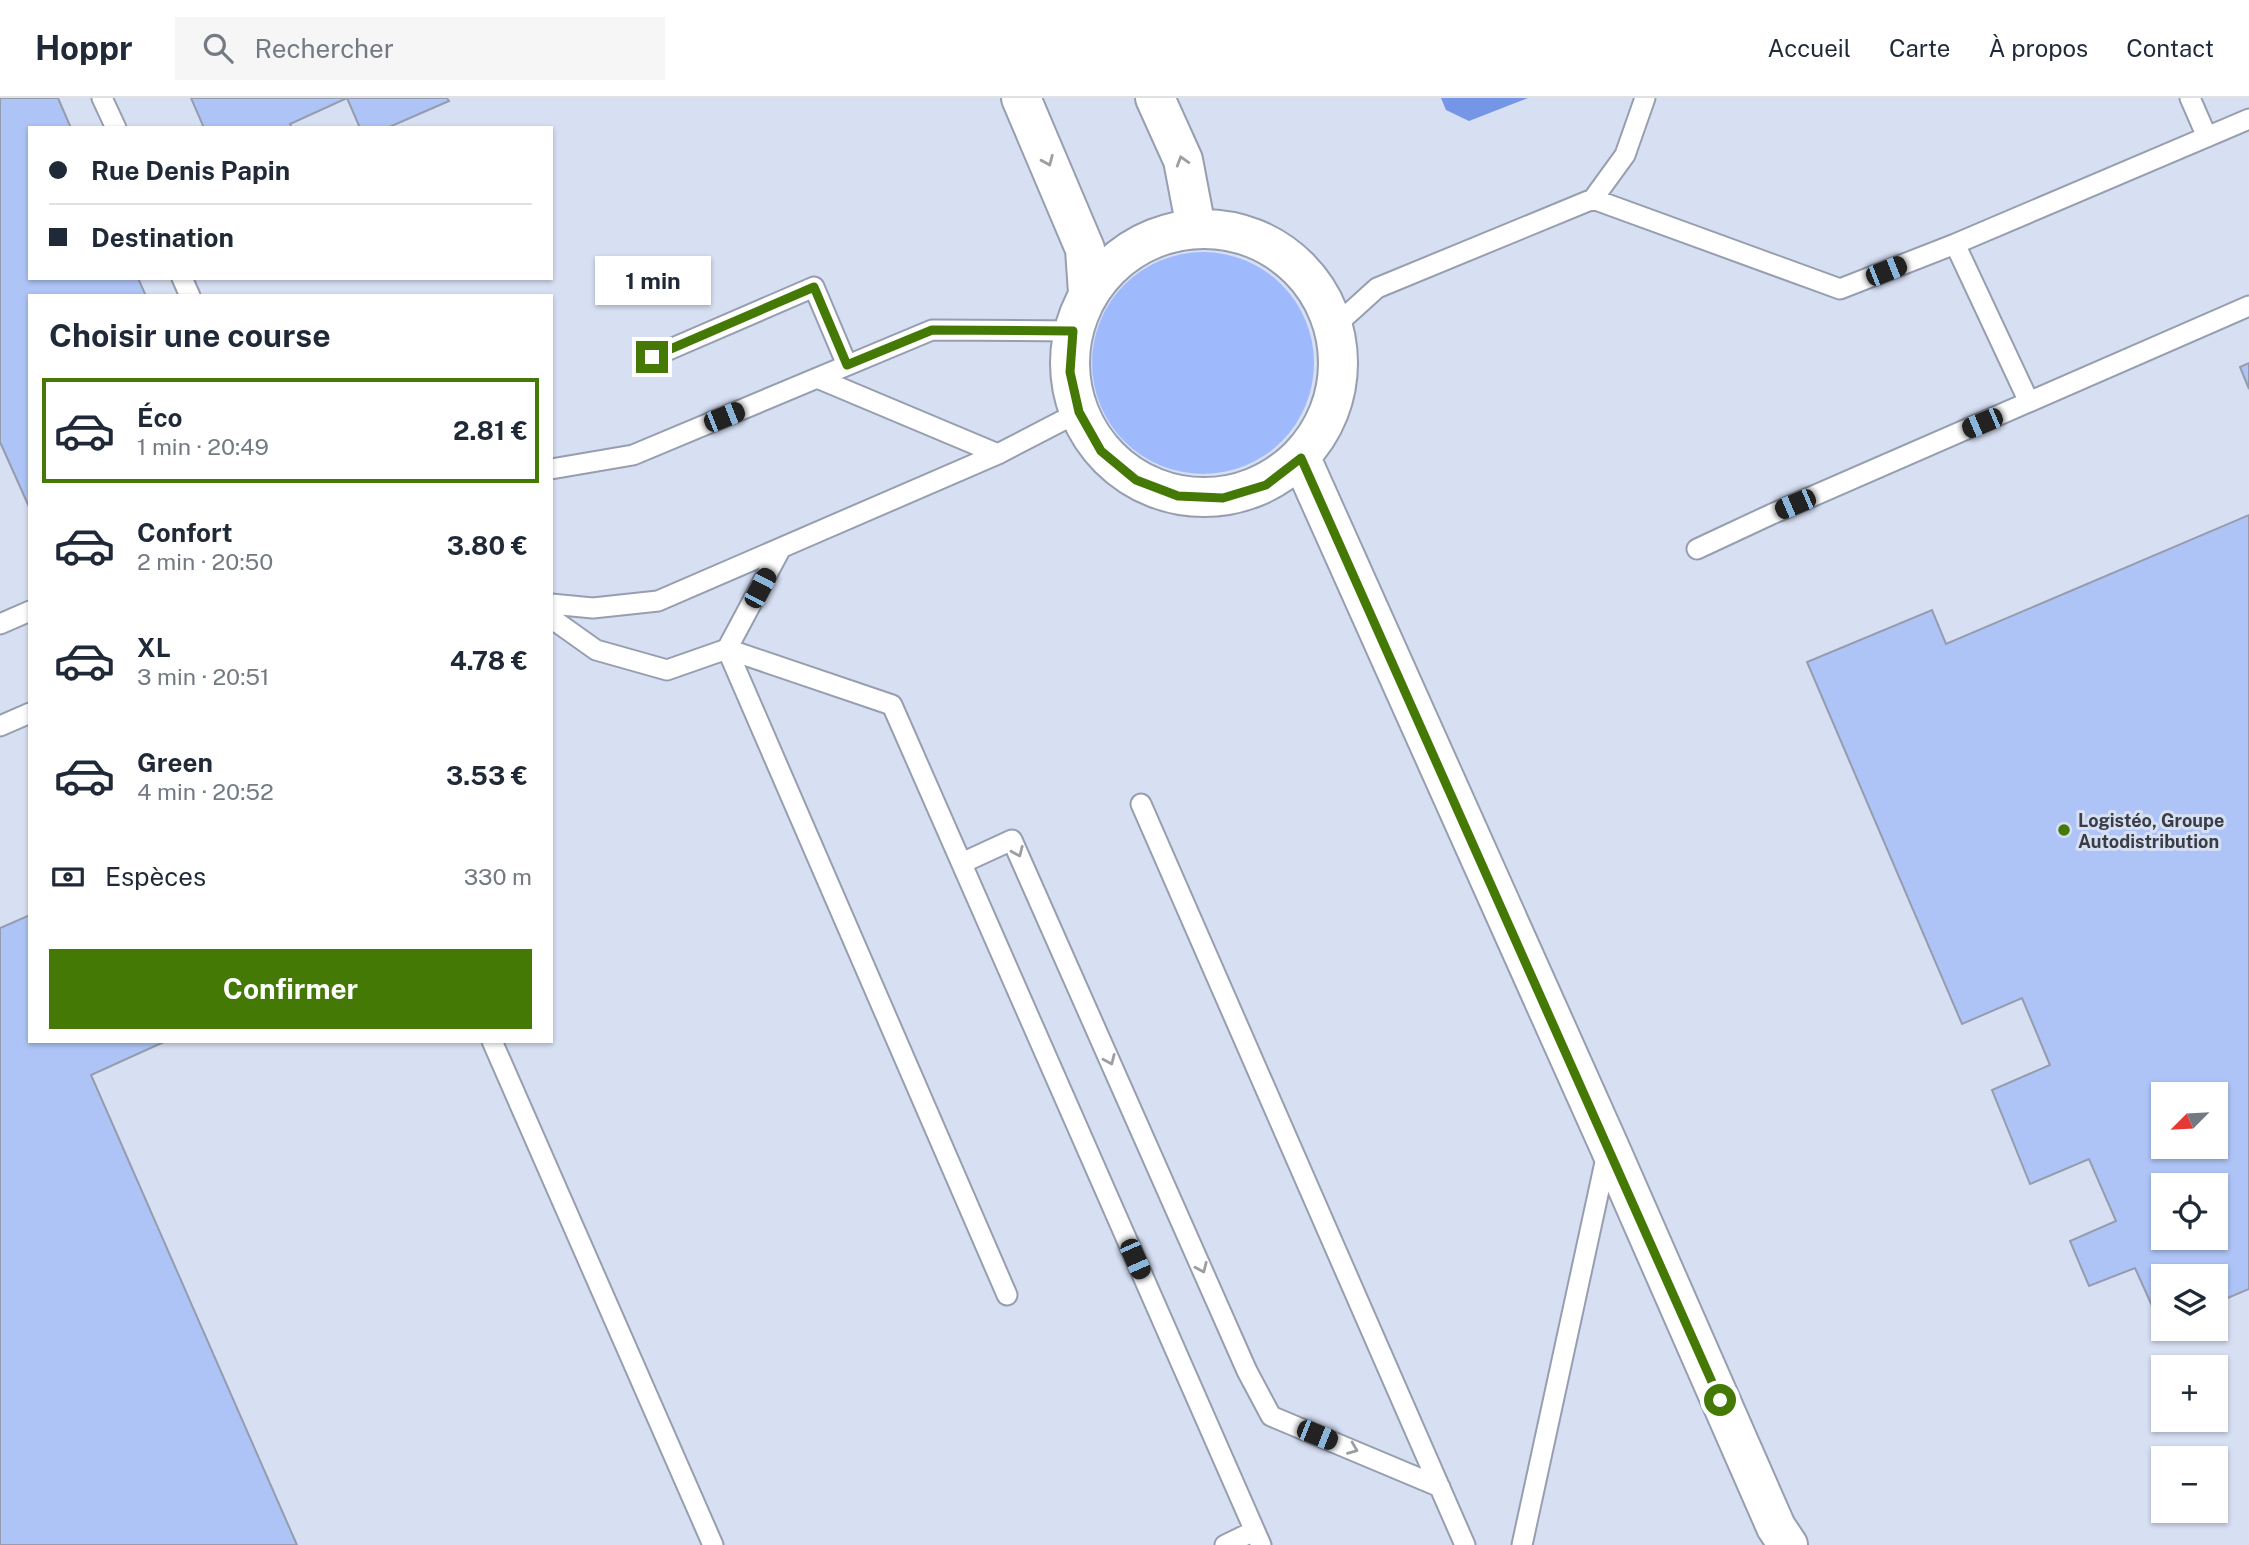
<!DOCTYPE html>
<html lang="fr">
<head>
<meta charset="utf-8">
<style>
	body { margin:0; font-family:"Public Sans",sans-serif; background:#f6f6f7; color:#1f2937; height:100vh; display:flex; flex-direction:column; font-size:26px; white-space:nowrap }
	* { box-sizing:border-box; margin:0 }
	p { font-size:23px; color:#747a83 }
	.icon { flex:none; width:38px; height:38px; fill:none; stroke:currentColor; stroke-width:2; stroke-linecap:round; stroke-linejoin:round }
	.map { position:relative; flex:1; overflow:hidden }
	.details { position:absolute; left:28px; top:196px; width:525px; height:749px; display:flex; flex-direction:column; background:#fff; border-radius:0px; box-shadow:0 2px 5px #0004 }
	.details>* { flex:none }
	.guide { position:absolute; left:28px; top:28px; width:525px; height:154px; border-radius:0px; box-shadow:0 2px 5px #0004; display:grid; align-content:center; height:154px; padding:0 21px; background:#fff }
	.needle { width:46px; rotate:246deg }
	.tools { position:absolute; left:2151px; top:984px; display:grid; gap:14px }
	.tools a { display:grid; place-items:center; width:77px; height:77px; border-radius:0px; background:#fff; box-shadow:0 2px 5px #0004; font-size:35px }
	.end { position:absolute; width:32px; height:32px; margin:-16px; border:9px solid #457906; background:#fff; box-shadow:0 0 0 4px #fff }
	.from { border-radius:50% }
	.bubble { position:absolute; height:49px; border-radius:0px; background:#fff; box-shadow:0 2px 5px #0004; font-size:23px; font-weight:700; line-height:49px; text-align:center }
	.car { position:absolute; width:21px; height:42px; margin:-21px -10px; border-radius:9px; box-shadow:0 0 5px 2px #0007; background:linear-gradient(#222 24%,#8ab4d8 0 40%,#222 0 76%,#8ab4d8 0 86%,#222 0) }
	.guide b { display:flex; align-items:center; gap:24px; height:66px; font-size:26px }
	.guide b+b { border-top:2px solid #e0e1e3 }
	.guide i { width:18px; height:18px; background:#1f2937 }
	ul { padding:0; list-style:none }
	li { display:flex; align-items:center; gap:21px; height:105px; margin:0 14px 10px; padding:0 7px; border:4px solid transparent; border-radius:0px }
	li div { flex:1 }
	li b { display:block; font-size:26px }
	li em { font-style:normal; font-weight:700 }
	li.on { border-color:#457906 }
	li>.icon { width:63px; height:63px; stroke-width:1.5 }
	h2 { padding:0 21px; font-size:32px; line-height:84px }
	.pay { display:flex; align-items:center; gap:18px; height:77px; padding:0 21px; font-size:26px }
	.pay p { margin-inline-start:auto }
	.primary-button { display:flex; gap:14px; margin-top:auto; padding:14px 21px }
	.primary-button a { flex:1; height:80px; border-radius:0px; background:#457906; color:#fff; font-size:28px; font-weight:700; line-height:80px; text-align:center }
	header { display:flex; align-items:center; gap:42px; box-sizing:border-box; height:98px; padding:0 35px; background:#fff; border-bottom:2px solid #e0e1e3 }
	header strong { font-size:33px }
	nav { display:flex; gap:38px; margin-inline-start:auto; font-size:24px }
	.search { width:490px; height:63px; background:#f6f6f7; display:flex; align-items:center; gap:18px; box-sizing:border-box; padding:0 24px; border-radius:0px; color:#747a83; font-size:26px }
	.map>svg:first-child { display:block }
	.green { fill:#9ebafd }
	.water { fill:#7595e6 }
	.building { fill:#aec4f6; stroke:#949cae; stroke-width:2; fill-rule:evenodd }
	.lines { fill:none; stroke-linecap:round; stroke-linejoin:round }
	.service-casing { stroke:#969eb0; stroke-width:23 }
	.minor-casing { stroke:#969eb0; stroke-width:42 }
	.service { stroke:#fff; stroke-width:19 }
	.minor { stroke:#fff; stroke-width:38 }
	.oneway { stroke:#9c9ea2 }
	.route { stroke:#457906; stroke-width:9 }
	.poi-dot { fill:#457906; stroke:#d7dff3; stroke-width:2.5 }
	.labels { text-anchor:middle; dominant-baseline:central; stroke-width:6; stroke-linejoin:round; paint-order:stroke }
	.poi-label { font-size:18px; font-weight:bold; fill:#393d45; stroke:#d7dff3; text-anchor:start }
</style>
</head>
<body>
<header>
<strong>Hoppr</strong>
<div class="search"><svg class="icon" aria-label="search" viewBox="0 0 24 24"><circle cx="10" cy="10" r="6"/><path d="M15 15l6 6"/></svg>Rechercher</div>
<nav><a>Accueil</a><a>Carte</a><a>À propos</a><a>Contact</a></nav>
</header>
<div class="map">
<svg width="2249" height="1447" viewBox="0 0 2249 1447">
	<rect width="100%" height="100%" fill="#d7dff3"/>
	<path class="green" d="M1092 265a111 111 0 1 1 222 0a111 111 0 1 1-222 0Z"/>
	<path class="water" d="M1441,0H1528L1469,23L1446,12Z"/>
	<path class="building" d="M0,0H58L71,30H30V180H138L146,198H30V411L0,344Z
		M191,0H447L449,3L387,30H360L347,0L290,26L292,30H204Z
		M2249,265V291L2240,269Z
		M2249,417V1191L2216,1205V1178H2163V1227L2161,1228L2135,1170L2089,1188L2070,1143L2116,1123L2089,1061L2030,1086L1992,992L2050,967L2022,900L1962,926L1807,564L1932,512L1946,546ZM2163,996H2216V1048H2163ZM2163,1087H2216V1139H2163Z
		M30,817V943H166L91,977L297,1447H0V830Z"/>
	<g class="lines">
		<g class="service-casing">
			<path id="service" d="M102,0L116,30
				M2190,0L2207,39
				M1593,101L1625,57L1645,0
				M1955,146L2029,304
				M182,180L190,198
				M1335,228L1377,190L1593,101L1840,191L1955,146L2249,21
				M652,259L814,189L847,267
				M817,280L998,356
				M551,371L633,357L932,232L1073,233
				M1697,451L1772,416L2249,208
				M551,506L593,510L658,503L998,356L1079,314
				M551,520L596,552L667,572L727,551L892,607L1261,1447
				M0,526L30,513
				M727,551L1007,1197
				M727,551L781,450
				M0,628L30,615
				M1141,706L1465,1447
				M962,765L1012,742L1247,1273L1271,1318L1440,1389
				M492,943L713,1447
				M1225,1447L1254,1433
				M1522,1447L1607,1055"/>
		</g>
		<g class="minor-casing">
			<path id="minor" d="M1021,0L1085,151L1088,195
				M1155,0L1183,62L1196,130
				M1070 265a134 134 0 1 1 268 0a134 134 0 1 1-268 0Z
				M1301,360L1609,1048L1776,1429L1788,1447"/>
		</g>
		<use href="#service" class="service"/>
		<use href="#minor" class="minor"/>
	</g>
	<defs><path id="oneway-chevron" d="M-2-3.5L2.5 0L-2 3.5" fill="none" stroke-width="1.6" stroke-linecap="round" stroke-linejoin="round" transform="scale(1.75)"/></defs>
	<g class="oneway">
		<use href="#oneway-chevron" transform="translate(1048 63) rotate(67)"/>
		<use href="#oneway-chevron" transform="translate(1182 63) rotate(-107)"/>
		<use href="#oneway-chevron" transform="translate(1018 754) rotate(66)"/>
		<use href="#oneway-chevron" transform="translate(1110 962) rotate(66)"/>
		<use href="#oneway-chevron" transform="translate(1202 1170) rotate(66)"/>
		<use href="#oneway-chevron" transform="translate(1353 1351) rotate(22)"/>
	</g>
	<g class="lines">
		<path class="route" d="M652,259L814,189L847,267L932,232L1073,233L1070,274L1079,314L1101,353L1136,382L1178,398L1223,400L1266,387L1301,360L1720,1302"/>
	</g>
	<circle class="poi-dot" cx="2064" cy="732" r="7"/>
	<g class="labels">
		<g class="poi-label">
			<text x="2078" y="722">Logistéo, Groupe<tspan x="2078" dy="21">Autodistribution</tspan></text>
		</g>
	</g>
</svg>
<div class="tools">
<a><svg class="needle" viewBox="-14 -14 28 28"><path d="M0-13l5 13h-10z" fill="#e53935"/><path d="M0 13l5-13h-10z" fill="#747a83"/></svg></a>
<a><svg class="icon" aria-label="locate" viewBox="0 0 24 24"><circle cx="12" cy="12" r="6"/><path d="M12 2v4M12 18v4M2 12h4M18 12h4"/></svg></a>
<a><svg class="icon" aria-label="layers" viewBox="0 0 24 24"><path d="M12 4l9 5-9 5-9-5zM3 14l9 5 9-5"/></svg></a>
<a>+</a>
<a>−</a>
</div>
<i class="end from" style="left:1720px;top:1302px"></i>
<i class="end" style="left:652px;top:259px"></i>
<div class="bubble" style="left:595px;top:158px;width:116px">1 min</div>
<i class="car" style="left:1886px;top:173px;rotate:68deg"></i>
<i class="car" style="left:724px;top:319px;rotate:68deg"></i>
<i class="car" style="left:1982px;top:325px;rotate:247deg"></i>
<i class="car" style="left:1795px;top:406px;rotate:247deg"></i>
<i class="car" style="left:760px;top:490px;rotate:28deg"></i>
<i class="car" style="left:1135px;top:1161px;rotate:156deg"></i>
<i class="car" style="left:1317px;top:1337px;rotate:112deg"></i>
<div class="guide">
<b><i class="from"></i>Rue Denis Papin</b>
<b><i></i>Destination</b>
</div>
<section class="details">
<h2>Choisir une course</h2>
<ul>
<li class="on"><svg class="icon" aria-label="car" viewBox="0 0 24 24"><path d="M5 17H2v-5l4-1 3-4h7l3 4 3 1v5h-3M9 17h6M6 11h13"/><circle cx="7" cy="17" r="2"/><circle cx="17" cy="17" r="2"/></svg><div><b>Éco</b><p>1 min · 20:49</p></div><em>2.81 €</em></li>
<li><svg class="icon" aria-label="car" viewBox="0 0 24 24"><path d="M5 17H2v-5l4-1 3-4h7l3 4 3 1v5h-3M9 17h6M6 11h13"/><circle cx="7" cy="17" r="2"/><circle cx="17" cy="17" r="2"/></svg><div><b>Confort</b><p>2 min · 20:50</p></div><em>3.80 €</em></li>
<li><svg class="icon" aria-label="car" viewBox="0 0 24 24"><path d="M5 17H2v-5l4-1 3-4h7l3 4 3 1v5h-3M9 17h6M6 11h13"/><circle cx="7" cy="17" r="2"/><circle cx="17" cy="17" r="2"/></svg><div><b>XL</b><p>3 min · 20:51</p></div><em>4.78 €</em></li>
<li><svg class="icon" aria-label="car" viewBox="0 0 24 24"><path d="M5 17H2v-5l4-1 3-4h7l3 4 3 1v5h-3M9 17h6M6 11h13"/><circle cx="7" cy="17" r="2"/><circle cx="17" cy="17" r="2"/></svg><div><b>Green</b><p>4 min · 20:52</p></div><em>3.53 €</em></li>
</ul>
<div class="pay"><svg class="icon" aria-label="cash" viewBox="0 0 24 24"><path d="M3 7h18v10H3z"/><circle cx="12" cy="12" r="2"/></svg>Espèces<p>330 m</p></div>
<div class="primary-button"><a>Confirmer</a></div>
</section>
</div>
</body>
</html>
